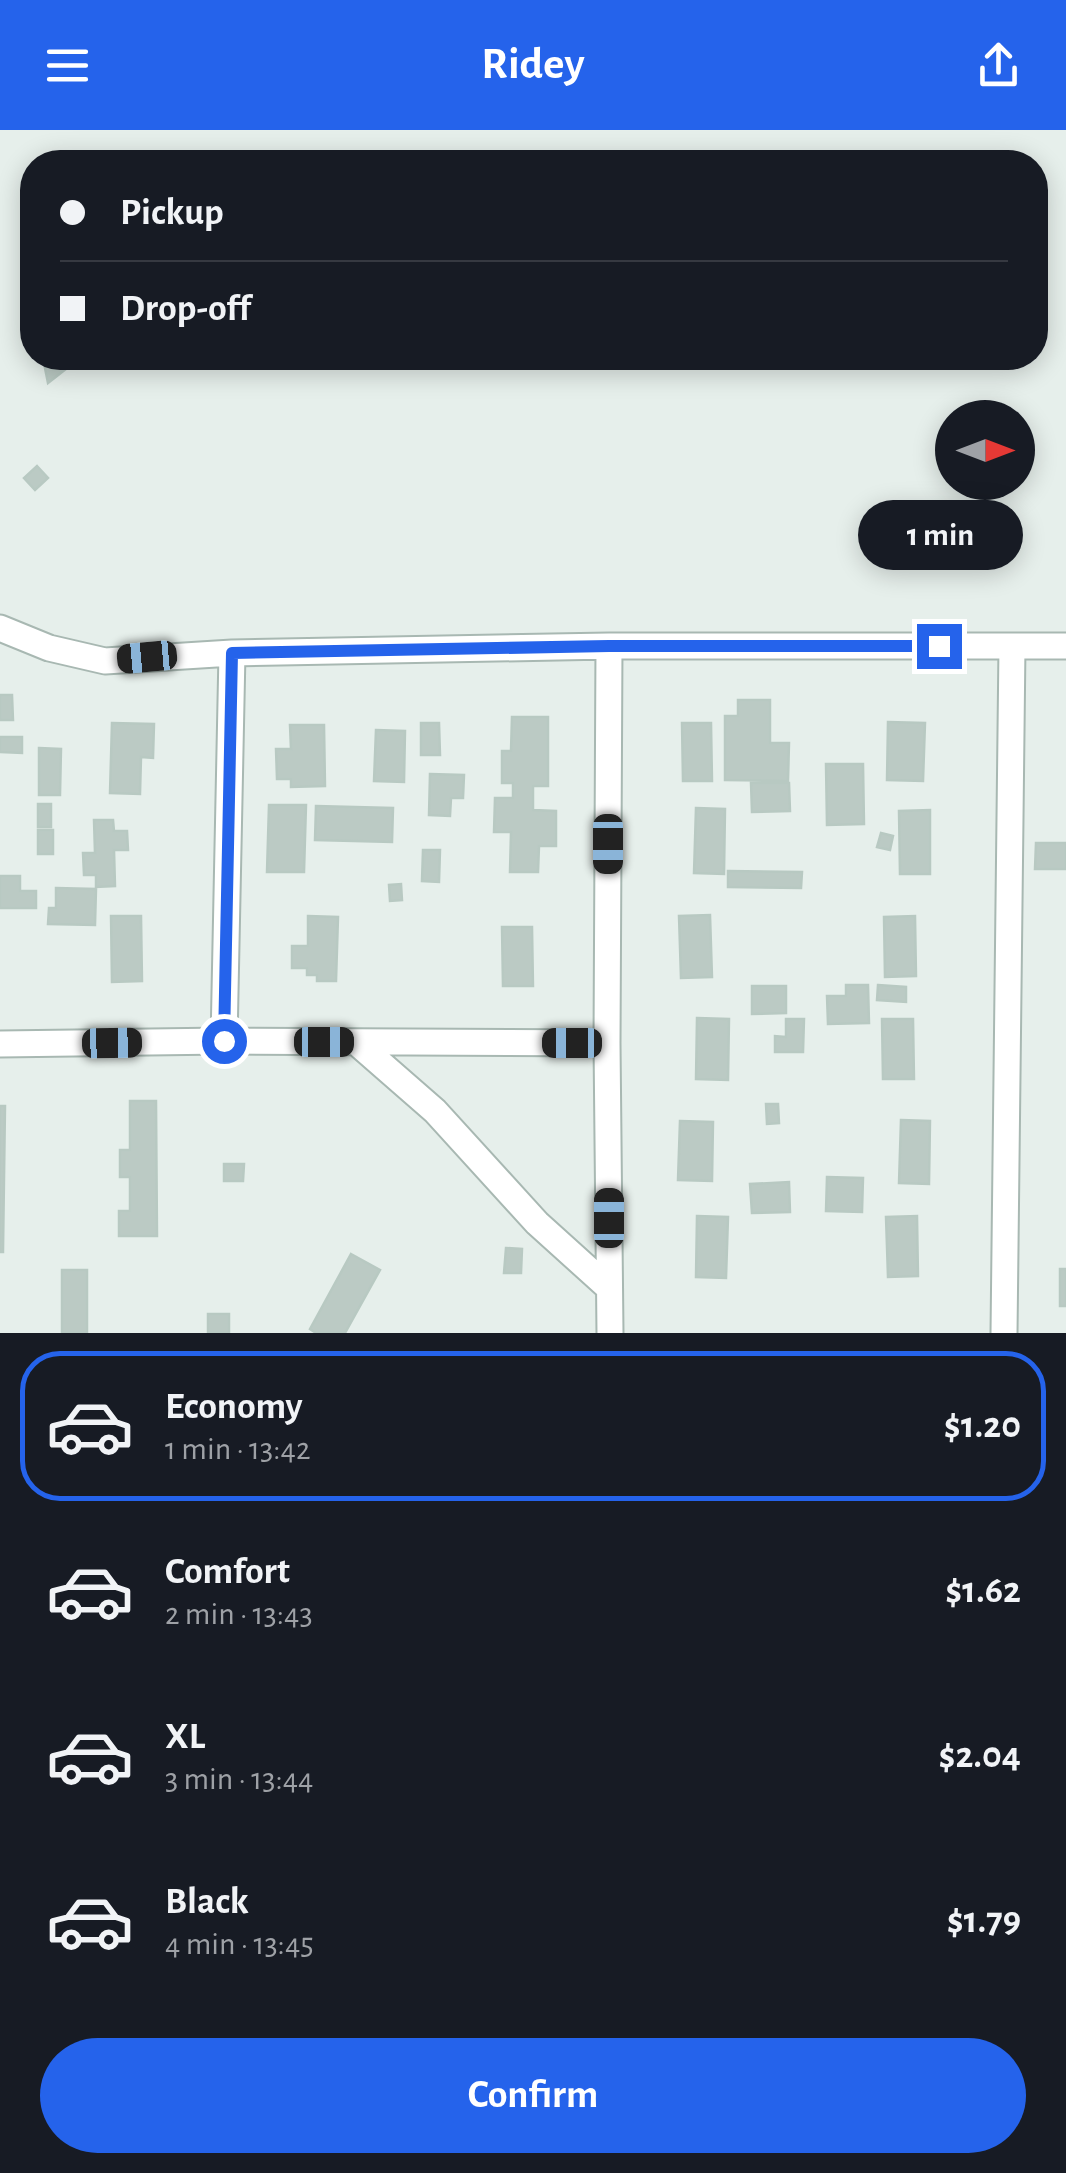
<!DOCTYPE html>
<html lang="en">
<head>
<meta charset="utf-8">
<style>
	body { margin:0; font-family:"Alegreya Sans",sans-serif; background:#242831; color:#f1f3f6; height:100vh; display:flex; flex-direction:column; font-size:38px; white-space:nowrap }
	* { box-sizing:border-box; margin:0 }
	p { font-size:32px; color:#9ea1a6 }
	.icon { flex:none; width:55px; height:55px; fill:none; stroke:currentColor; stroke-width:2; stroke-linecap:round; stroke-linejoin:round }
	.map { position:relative; height:1203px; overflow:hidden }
	.side { display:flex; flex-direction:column; background:#171b24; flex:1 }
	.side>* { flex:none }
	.banner { position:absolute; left:20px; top:20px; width:1028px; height:220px; border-radius:40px; box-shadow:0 5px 25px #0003; display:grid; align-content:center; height:220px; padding:0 40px; background:#171b24 }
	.needle { width:65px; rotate:90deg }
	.controls { position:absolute; left:935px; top:270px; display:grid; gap:20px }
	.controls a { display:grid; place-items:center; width:100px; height:100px; border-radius:50%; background:#171b24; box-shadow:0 5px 25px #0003; font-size:50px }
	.end { position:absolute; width:45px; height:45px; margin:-22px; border:12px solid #2563eb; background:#fff; box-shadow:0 0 0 5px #fff }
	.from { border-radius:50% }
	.bubble { position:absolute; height:70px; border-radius:35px; background:#171b24; box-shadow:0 5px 25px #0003; font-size:32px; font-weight:700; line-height:70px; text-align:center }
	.car { position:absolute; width:30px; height:60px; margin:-30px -15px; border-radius:12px; box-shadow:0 0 8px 2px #0007; background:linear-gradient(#222 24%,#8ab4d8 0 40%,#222 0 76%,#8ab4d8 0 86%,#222 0) }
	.banner b { display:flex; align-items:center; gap:35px; height:95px; font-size:38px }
	.banner b+b { border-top:2px solid #363941 }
	.banner i { width:25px; height:25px; background:#f1f3f6 }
	ul { padding:18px 0 0; list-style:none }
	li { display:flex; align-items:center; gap:30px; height:150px; margin:0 20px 15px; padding:0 20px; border:5px solid transparent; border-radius:40px }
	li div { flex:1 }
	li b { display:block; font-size:38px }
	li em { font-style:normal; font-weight:700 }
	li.selected { border-color:#2563eb }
	li>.icon { width:90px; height:90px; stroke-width:1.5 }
	.action { display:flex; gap:20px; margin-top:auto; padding:20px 40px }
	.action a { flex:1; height:115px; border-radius:60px; background:#2563eb; color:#fff; font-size:40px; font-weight:700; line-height:115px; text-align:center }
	header { display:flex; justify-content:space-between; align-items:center; height:130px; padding:0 40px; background:#2563eb; color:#fff; font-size:45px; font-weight:700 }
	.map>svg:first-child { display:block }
	.building { fill:#bbcac4; stroke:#b8c9c2; stroke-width:2.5 }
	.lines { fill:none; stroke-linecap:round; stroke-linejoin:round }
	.street-casing { stroke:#a8b8b2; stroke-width:29 }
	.street { stroke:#fff; stroke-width:25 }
	.route { stroke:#2563eb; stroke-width:12 }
</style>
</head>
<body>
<header><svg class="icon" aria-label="menu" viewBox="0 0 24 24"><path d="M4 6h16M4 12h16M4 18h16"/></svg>Ridey<svg class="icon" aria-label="share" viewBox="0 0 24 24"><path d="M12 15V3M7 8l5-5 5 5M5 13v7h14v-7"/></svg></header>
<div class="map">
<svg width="1066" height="1203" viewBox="0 0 1066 1203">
	<rect width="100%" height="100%" fill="#e6efeb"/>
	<path class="building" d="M43,228H80L48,253Z
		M37,336L48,348L35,360L24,348Z
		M0,565H12L13,590H0Z
		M738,570H770V613H789L788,651L725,650V586H738Z
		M512,587H548V656H533V680L556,681V716H539L538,742H510L511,702H494L495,668H513V653H502V621H511Z
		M888,592L925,593L923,651L887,650Z
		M112,593L154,594L153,628L141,627L140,664L110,663Z
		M421,593H439L440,625H421Z
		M682,593H711L712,651H683Z
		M290,595H324L325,656L291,657V649H277L276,619H291Z
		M376,600L405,601L404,652L374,651Z
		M0,607H22V623L0,622Z
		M39,618L61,619L60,665H39Z
		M826,634H863L864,694L827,695Z
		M430,644L464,645L463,668H451L450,686L429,685Z
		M751,653H789L790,681L752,682Z
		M38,674H51V697H38Z
		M269,675H306L304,742H267Z
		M316,676L393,678L392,712L315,710Z
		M696,678L725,679L724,744L694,743Z
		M930,680V744H900L899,681Z
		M94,690H113L114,701H127L128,720H114L115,756L96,757V745H84L83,723H95Z
		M38,700H53V724H38Z
		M881,703L893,706L890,720L877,717Z
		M1036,713H1066V739H1035Z
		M423,720H440L439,752L422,751Z
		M728,741L802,742L801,758L728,757Z
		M0,746H20V761H36V778H0Z
		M401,754L402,770L390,771L389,755Z
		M56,758L96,759L95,795L48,794L49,778H56Z
		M710,785L712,847L681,848L679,786Z
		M111,786H141L142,851L112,852Z
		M308,786L338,787L336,851H317V845H307V838H292V816H308Z
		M915,786L916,846L885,847L884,787Z
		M502,797H532L533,856H503Z
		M846,855H868L869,893L828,894L827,866H846Z
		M878,855L906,857V872L877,870Z
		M752,856H786V883L752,884Z
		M697,888L729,889L728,950L696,949Z
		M786,889H804L803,922H775V906L786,907Z
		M882,889H913L914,949H883Z
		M130,971H156L157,1106H119V1081H130V1047H120V1020H130Z
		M766,974H778L779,993L767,994Z
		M0,976H5L3,1122H0Z
		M901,990L930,991L929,1054L899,1053Z
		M680,991L713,992L712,1051L678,1050Z
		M224,1034H244L243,1051H224Z
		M827,1047L863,1048L862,1082L826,1081Z
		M789,1052L790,1082L752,1083L750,1054Z
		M697,1086L728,1087L726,1148L696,1147Z
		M917,1086L918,1146L888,1147L886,1087Z
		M506,1118L522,1119L521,1143H504Z
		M351,1124L380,1140L345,1203H316L310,1199Z
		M1060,1139H1066V1176H1060Z
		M62,1140H87V1203H62Z
		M208,1184H229V1203H208Z"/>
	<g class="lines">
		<g class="street-casing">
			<path id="street" d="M0,498L49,518L105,531L232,523L609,516H1066
				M609,516L607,913L610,1203
				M224,911L232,523
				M356,912L435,981L537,1093L609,1158
				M0,914L224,911L607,913
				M1004,1203L1012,516"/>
		</g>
		<use href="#street" class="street"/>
	</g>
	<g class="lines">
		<path class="route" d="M224,911L232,523L609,516H939"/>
	</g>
</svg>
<div class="controls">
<a><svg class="needle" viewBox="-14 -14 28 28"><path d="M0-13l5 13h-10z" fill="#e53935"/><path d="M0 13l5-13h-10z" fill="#9ea1a6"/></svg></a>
</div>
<i class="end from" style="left:224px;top:911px"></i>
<i class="end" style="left:939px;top:516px"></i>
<div class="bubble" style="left:858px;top:370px;width:165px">1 min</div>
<i class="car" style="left:147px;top:527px;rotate:265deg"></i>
<i class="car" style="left:608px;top:714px;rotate:180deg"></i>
<i class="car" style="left:324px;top:912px;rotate:90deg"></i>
<i class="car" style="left:112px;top:913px;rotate:89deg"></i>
<i class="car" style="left:572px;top:913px;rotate:270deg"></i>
<i class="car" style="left:609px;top:1088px;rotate:0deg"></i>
<div class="banner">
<b><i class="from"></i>Pickup</b>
<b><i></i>Drop-off</b>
</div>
</div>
<section class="side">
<ul>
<li class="selected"><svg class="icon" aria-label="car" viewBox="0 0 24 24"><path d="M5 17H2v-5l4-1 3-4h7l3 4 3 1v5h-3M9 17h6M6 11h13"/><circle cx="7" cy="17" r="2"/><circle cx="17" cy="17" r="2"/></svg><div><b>Economy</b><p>1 min · 13:42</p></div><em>$1.20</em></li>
<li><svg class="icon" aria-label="car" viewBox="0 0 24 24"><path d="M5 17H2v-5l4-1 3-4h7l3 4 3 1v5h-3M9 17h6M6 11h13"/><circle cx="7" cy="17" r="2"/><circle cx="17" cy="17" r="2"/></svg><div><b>Comfort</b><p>2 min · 13:43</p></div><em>$1.62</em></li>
<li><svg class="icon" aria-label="car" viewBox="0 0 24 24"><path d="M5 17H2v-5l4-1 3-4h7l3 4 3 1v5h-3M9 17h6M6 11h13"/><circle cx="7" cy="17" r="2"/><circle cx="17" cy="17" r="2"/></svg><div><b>XL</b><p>3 min · 13:44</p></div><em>$2.04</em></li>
<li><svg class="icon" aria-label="car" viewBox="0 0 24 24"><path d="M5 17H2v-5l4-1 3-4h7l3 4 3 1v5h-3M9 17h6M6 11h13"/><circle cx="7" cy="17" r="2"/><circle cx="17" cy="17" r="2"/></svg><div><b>Black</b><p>4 min · 13:45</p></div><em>$1.79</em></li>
</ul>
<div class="action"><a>Confirm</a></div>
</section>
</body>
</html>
